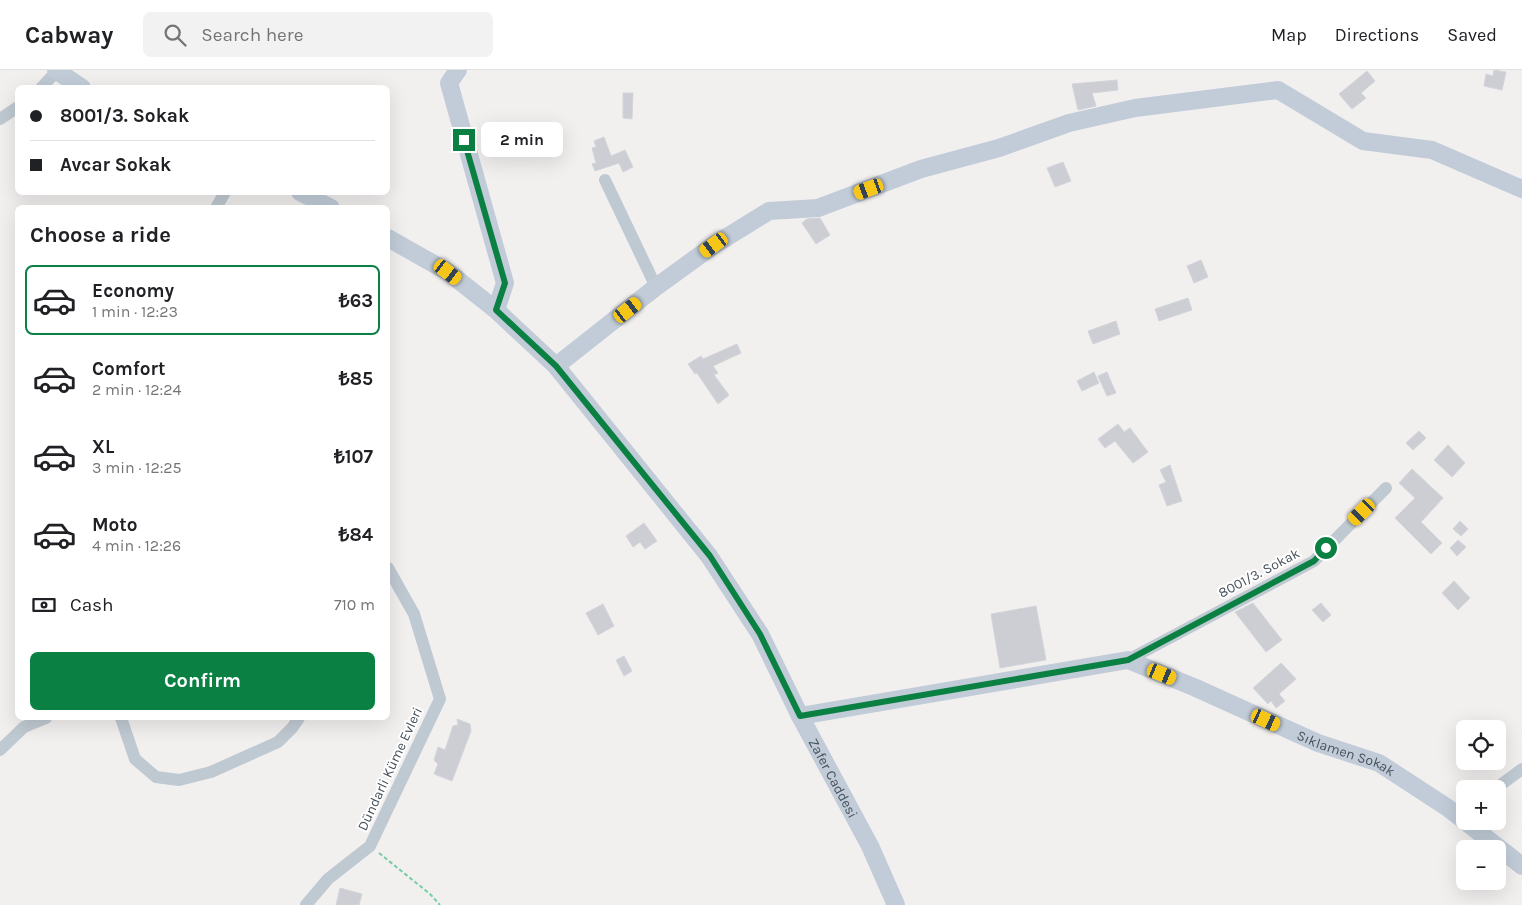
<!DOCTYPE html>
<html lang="en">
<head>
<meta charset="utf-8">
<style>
	body { margin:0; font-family:Karla,sans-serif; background:#f2f2f2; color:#202124; height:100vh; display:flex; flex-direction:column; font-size:19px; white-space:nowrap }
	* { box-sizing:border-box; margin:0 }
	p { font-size:16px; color:#757577 }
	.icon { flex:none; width:28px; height:28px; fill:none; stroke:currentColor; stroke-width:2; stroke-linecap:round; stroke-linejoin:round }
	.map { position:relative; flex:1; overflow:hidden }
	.drawer { position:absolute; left:15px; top:135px; width:375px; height:515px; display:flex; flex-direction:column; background:#fff; border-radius:8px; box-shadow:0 5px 20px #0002 }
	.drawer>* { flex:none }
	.hud { position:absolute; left:15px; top:15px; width:375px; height:110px; border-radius:8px; box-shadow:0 5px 20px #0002; display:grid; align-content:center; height:110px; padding:0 15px; background:#fff }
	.controls { position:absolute; left:1456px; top:650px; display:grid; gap:10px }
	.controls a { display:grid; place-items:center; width:50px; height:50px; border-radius:8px; background:#fff; box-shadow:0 5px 20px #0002; font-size:25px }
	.end { position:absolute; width:22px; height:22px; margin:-11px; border:6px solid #0b8043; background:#fff; box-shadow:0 0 0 2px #fff }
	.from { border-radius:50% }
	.bubble { position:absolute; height:35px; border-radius:8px; background:#fff; box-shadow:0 5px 20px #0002; font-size:16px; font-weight:700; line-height:35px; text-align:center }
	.car { position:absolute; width:15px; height:30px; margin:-15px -8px; border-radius:6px; box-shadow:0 0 4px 1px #0007; background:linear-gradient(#f5c518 24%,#345 0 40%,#f5c518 0 76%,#345 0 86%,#f5c518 0) }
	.hud b { display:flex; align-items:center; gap:18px; height:48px; font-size:19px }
	.hud b+b { border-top:1px solid #e0e0e0 }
	.hud i { width:12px; height:12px; background:#202124 }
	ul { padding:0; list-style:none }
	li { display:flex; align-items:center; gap:15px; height:70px; margin:0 10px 8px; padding:0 5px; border:2px solid transparent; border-radius:8px }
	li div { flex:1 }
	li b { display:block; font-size:19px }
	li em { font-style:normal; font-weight:700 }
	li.current { border-color:#0b8043 }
	li>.icon { width:45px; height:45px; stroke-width:1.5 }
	h2 { padding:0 15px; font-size:22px; line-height:60px }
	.pay { display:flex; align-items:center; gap:12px; height:55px; padding:0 15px; font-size:19px }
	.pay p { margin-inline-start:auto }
	.primary-button { display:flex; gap:10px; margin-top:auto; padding:10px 15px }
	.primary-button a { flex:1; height:58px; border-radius:8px; background:#0b8043; color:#fff; font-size:20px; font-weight:700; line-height:58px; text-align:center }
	header { display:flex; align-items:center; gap:30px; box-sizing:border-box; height:70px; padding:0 25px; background:#fff; border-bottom:1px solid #e0e0e0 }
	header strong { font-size:24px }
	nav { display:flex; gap:28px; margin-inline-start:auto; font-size:18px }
	.search { width:350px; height:45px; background:#f2f2f2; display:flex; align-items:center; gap:12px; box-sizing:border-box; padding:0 18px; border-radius:8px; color:#757577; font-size:19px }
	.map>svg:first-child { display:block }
	.building { fill:#ccced4; stroke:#d3d5db }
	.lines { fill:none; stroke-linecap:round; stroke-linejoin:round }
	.path { stroke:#74cea3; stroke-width:2; stroke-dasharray:4 2.5; stroke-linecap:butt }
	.street { stroke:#bfc9d1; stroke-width:12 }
	.secondary { stroke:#c1ccd8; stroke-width:18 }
	.route { stroke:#0b8043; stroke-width:6 }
	.labels { text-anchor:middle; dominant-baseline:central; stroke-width:4; stroke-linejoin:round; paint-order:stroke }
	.street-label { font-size:14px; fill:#47525d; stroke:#fff }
</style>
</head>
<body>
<header>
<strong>Cabway</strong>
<div class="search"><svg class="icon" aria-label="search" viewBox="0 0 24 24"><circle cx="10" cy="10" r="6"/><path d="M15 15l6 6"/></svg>Search here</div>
<nav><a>Map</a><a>Directions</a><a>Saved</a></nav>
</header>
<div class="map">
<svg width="1522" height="835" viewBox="0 0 1522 835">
	<rect width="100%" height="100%" fill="#f2efef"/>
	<path class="building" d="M1494,0L1506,2L1502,20L1484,16L1486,4L1493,6Z
		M1367,1L1375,11L1361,23L1366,28L1352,39L1339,24Z
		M1117,10L1118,20L1092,23L1096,36L1078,40L1072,14Z
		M623,23H633L632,49L623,48Z
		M604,67L611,86L625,80L633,97L623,102L619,93L595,101L592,94L596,93L592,78L596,77L594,71Z
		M1063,92L1071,111L1055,117L1047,98Z
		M820,148L830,165L816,174L802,153L807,149Z
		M1201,190L1208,207L1194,213L1187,196Z
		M1188,228L1192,240L1159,251L1155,239Z
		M1116,251L1120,264L1093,274L1088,261Z
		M737,274L741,283L713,296L718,303L714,305L729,325L718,334L697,303L695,304L688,294L701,286L703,289Z
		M1094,302L1099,313L1082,321L1077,311Z
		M1107,302L1116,323L1107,326L1098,306Z
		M1118,354L1124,362L1130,358L1148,382L1133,393L1115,371L1105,378L1098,369Z
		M1419,361L1426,368L1413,380L1406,373Z
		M1448,375L1465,393L1452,407L1434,390Z
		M1170,395L1182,431L1167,436L1159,415L1166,412L1160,400Z
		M1412,399L1443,428L1421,452L1442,473L1431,484L1395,448L1415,428L1399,413Z
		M1460,451L1468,459L1461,466L1453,459Z
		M644,453L657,471L645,479L640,472L633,477L626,466Z
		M1458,470L1466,477L1457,486L1450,478Z
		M1454,511L1470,528L1458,540L1442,523Z
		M1253,533L1282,570L1266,582L1235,542Z
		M1321,533L1331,545L1323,552L1312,540Z
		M603,534L614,556L598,565L586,543Z
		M1036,536L1046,590L1000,598L991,544Z
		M624,586L632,601L624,606L616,590Z
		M1281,593L1296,609L1279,624L1285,631L1276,638L1271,631L1268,634L1253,618Z
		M457,649L470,654L471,661L452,711L434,704L438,694L434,690L438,677L445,680L453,656L458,655Z
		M340,818L362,824L359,835H336Z"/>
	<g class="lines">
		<path class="path" d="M379,783L430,824L440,835"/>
		<path class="street" d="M41,18L57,1
			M0,49L18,37
			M605,110L656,217
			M216,138L225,122
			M1128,590L1314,491L1386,418
			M121,648L135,689L156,707L179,710L211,702L278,672L292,658L299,648
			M0,680L24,657L46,648
			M1495,719L1522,699
			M306,835L328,809L370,776L440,629L414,544L388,498"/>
		<g class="secondary">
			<path d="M56,0L82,18"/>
			<path d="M458,0L449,13L505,213L496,240"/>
			<path d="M300,122L331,138"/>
			<path id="s1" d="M388,168L448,202L496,240L556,296L709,486L760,564L800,646L870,776L896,835"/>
			<path d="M556,296L656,217L714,175L769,141L818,138L921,99L999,78L1069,53L1135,38L1278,20L1363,71L1432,80L1522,119"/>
			<path id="s2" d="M800,646L1128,590L1196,618L1318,673L1379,693L1448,738L1522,796"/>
		</g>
	</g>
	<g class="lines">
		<path class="route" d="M464,70L505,213L496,240L556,296L710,486L760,564L800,646L1128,590L1314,491L1326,478"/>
	</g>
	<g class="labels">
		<g class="street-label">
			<text transform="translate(1259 503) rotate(-28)">8001/3. Sokak</text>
			<text stroke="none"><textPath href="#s2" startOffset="570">Sıklamen Sokak</textPath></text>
			<text transform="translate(390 699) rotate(-65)">Dündarli Küme Evleri</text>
			<text stroke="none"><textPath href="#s1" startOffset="711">Zafer Caddesi</textPath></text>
		</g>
	</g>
</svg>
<div class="controls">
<a><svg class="icon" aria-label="locate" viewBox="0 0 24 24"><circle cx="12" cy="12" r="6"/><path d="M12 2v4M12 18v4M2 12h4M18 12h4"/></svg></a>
<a>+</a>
<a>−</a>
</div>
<i class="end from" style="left:1326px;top:478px"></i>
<i class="end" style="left:464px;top:70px"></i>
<div class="bubble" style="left:481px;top:52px;width:82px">2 min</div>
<i class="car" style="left:869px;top:119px;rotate:250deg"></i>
<i class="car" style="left:714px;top:175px;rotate:234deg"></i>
<i class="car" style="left:448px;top:202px;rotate:128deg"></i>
<i class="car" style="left:628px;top:240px;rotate:52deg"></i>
<i class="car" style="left:1362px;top:442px;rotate:225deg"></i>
<i class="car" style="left:1162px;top:604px;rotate:112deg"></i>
<i class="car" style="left:1266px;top:650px;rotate:115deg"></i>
<div class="hud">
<b><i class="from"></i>8001/3. Sokak</b>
<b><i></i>Avcar Sokak</b>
</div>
<section class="drawer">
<h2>Choose a ride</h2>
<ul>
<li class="current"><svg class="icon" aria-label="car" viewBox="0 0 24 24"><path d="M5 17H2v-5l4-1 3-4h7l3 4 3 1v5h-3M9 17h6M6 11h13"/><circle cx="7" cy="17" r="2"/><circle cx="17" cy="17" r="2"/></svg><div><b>Economy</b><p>1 min · 12:23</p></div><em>₺63</em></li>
<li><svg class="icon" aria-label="car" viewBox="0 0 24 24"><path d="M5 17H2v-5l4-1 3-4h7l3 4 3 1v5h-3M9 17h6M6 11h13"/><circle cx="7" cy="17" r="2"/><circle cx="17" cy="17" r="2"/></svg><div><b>Comfort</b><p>2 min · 12:24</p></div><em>₺85</em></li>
<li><svg class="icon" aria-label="car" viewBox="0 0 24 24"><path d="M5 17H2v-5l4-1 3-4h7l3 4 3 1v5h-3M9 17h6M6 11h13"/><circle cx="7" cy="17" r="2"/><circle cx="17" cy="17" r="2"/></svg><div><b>XL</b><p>3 min · 12:25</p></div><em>₺107</em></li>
<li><svg class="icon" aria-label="car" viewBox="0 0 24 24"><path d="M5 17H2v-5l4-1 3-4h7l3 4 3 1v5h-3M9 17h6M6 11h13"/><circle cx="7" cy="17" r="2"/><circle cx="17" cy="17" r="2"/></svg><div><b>Moto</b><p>4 min · 12:26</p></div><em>₺84</em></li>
</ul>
<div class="pay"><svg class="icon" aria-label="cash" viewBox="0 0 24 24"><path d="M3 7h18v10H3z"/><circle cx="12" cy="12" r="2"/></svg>Cash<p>710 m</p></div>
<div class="primary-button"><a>Confirm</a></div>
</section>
</div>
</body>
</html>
